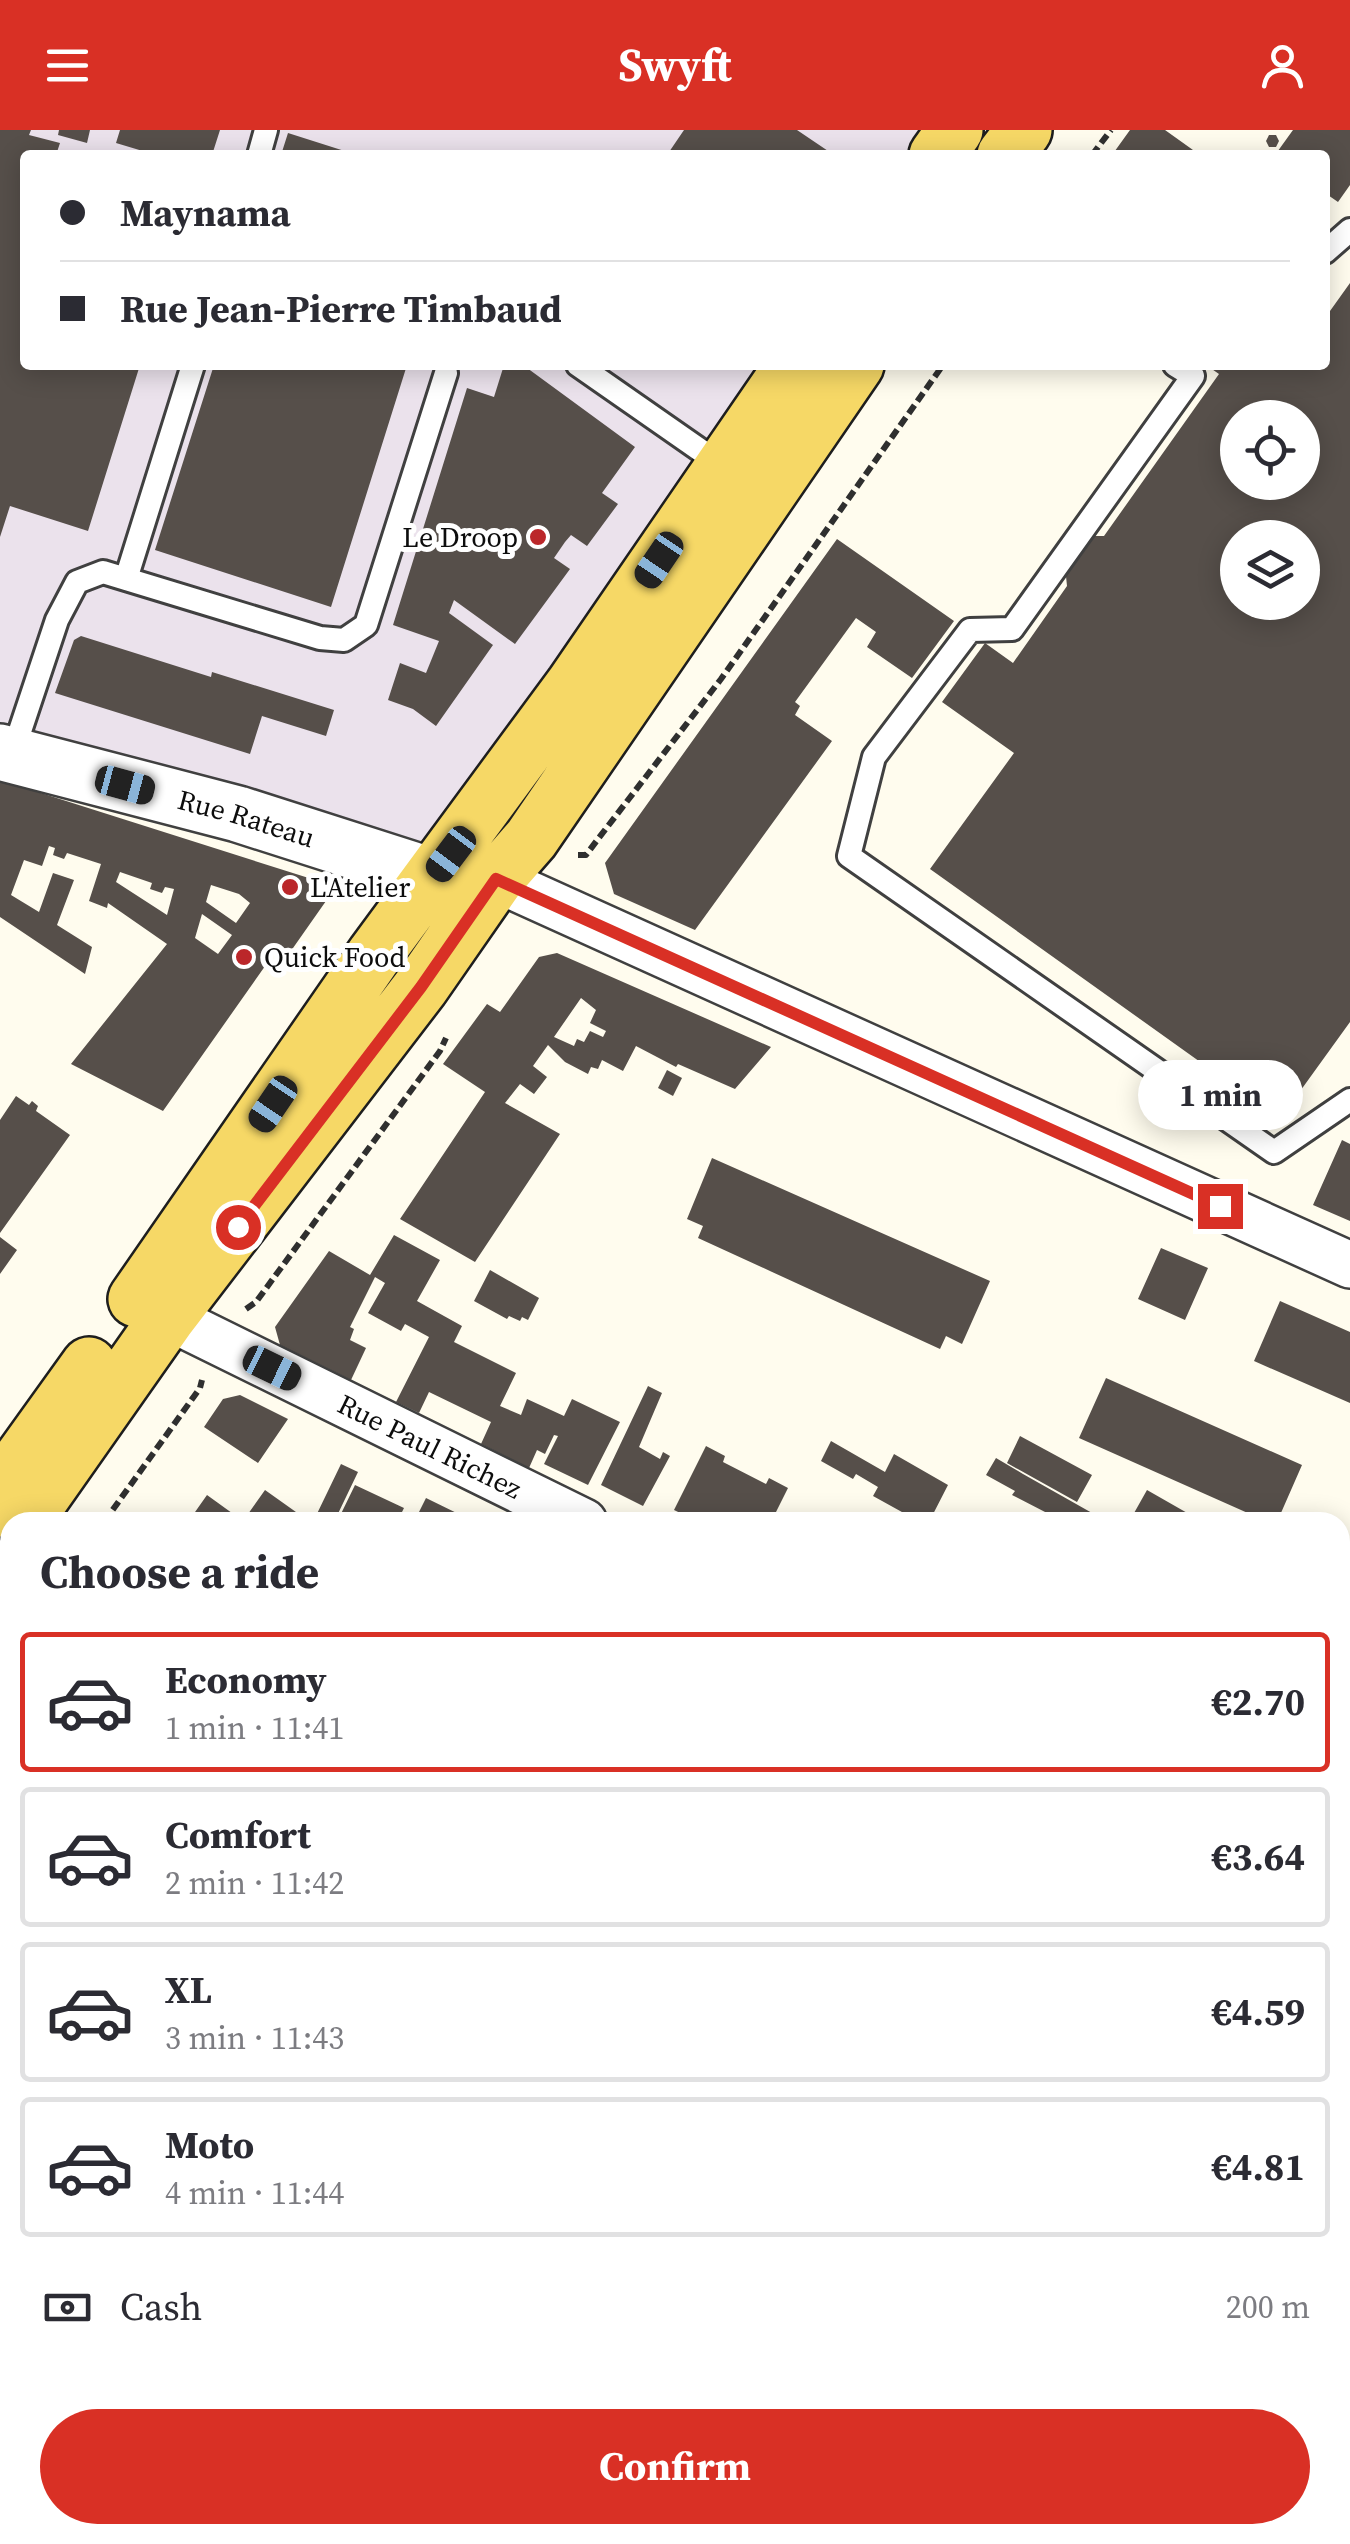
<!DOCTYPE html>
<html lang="en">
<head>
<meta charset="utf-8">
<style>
	body { margin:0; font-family:"Source Serif 4",serif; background:#f2f2f3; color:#2b2b33; height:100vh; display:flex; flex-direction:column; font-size:38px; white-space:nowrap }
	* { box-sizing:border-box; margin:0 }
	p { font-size:32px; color:#7c7c81 }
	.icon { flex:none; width:55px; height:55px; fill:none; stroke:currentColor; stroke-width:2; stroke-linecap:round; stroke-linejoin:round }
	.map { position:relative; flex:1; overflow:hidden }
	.sheet { position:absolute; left:0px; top:1382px; width:1350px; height:1032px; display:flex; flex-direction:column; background:#fff; border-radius:30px 30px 0 0; box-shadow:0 5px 25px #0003 }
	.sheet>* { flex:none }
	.hud { position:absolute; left:20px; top:20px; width:1310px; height:220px; border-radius:10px; box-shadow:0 5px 25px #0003; display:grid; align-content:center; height:220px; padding:0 40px; background:#fff }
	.tools { position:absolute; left:1220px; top:270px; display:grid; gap:20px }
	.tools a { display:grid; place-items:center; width:100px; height:100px; border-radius:50%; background:#fff; box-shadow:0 5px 25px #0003; font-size:50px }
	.end { position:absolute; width:45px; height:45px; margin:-22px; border:12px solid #d93025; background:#fff; box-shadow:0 0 0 5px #fff }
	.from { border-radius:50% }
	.bubble { position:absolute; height:70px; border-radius:35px; background:#fff; box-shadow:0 5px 25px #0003; font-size:32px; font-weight:700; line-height:70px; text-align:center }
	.car { position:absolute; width:30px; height:60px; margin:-30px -15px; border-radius:12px; box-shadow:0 0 8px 2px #0007; background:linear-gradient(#222 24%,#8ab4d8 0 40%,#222 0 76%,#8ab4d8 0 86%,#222 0) }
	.hud b { display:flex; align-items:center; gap:35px; height:95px; font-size:38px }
	.hud b+b { border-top:2px solid #e1e1e2 }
	.hud i { width:25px; height:25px; background:#2b2b33 }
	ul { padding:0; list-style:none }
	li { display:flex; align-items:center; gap:30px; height:140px; margin:0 20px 15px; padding:0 20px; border:5px solid #e1e1e2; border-radius:10px }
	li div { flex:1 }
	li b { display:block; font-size:38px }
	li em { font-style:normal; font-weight:700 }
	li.selected { border-color:#d93025 }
	li>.icon { width:90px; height:90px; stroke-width:1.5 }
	h2 { padding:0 40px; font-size:45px; line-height:120px }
	.pay { display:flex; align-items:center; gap:25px; height:110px; padding:0 40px; font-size:38px }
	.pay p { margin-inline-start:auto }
	.cta { display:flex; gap:20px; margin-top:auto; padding:20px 40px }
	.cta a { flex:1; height:115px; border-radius:60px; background:#d93025; color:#fff; font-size:40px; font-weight:700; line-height:115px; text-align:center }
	header { display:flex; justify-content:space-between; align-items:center; height:130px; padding:0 40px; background:#d93025; color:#fff; font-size:45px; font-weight:700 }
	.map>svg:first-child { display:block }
	.industrial { fill:#ebe2ec }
	.building { fill:#564f4a; fill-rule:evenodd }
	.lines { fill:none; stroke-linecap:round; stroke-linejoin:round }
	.service-casing { stroke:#404040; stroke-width:28 }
	.minor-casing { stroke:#404040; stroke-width:50 }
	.tertiary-casing { stroke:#404040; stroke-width:60 }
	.primary-casing { stroke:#1e1e1e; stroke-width:60 }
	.path { stroke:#2f2f2f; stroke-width:6; stroke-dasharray:10 5; stroke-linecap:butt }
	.service { stroke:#fff; stroke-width:22 }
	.minor { stroke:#fff; stroke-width:45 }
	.tertiary { stroke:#fff; stroke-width:55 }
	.primary { stroke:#f6d866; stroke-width:55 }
	.route { stroke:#d93025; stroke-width:12 }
	.poi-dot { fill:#bb272a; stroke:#fff; stroke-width:4 }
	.labels { text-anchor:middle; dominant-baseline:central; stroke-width:10; stroke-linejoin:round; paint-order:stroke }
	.poi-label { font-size:28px; fill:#0d0d0d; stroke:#fff; text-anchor:start }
	.street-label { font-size:28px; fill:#0d0d0d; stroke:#fff }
</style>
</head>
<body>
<header><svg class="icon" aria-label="menu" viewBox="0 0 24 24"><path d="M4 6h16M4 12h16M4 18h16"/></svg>Swyft<svg class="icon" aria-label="person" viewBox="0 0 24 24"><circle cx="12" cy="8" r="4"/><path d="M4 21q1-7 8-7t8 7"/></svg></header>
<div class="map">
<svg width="1350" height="2414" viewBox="0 0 1350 2414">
	<rect width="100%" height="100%" fill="#fffcee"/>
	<path class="industrial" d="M0,0H921L904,25H25V235H765L421,740L0,600Z"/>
	<path class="building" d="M0,0H31L29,5L60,13L56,25H25V235H140L88,401L10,376L0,407Z
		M59,0H90L87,13L58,5Z
		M120,0H220L212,25H156L116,13Z
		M684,0H797L834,25H667Z
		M1130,0H1165L1200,25H1112Z
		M1293,0H1350V55L1338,72L1325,63V25H1275Z
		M288,3L354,24V25H281Z
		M1269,5H1276L1279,11L1276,17H1269L1266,11Z
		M1350,153V892L1280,989L930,739L1014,623L942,572L985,513L1013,533L1067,456L1064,427L1079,406H1104L1219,244L1206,235H1325V188ZM1238,288H1302V352H1238ZM1238,408H1302V472H1238Z
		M214,235H407L331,477L155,420Z
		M504,235H523L635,317L602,363L618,374L587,416L571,405L565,412L554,428L570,439L515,514L454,470L449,483L493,515L436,596L413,579L388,570L400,533L426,543L439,511L393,495L467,258L494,267Z
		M837,409L954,491L912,548L867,517L876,502L856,488L795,572L800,576L795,585L832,611L695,800L614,764L605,733Z
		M81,506L211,547L212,542L334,580L326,606L262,586L250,624L55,563L74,510Z
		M0,650L315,750L326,771L286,828L275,822L163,981L71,934L167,814L108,773L107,778L89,771L101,734L67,723L64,729L53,725L55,718L49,716L42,736L24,730L11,765L39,782L53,743L74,750L57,795L92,817L85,844L0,787ZM120,742L152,753L150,759L162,763L165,757L174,759L167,785L116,752ZM211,755L239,764L250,773L236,793L206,772ZM202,784L232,805L218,824L195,808Z
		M557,823L771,917L735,959L678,934L676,937L636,916L623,941L602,930L598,939L591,937L588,944L565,932L548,915L533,936L547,947L534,964L520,954L505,973L560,1004L475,1132L400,1089L485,962L443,934L487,874L500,882L539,827ZM581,868L596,880L590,893L606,901L603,907L590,901L584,912L577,909L574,916L554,907Z
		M667,940L682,948L673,966L658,958Z
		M16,966L29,975L32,971L38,976L36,981L70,1005L0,1103V990Z
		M1342,1010L1350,1014V1091L1313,1075Z
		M712,1028L990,1151L962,1214L946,1206L940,1219L698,1108L703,1096L687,1089Z
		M394,1105L440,1130L417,1171L462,1196L454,1212L516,1243L500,1276L521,1285L527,1269L564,1286L572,1269L620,1292L588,1355L544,1334L558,1306L554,1305L545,1324L537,1320L529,1338L481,1314L491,1292L429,1262L419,1283L396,1272L429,1207L405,1194L401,1201L368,1183L385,1153L375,1147L350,1197L354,1199L350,1210L366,1218L351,1250L280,1215L275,1197L329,1121L370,1145Z
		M0,1107L17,1120L0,1144Z
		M1161,1118L1208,1138L1185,1190L1138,1169Z
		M490,1140L539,1168L528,1190L522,1187L520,1191L509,1186L507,1189L474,1171Z
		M1280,1171L1350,1202V1273L1254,1231Z
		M1106,1248L1302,1335L1277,1392H1268L1079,1308Z
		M648,1256L662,1263L639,1317L660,1329L663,1322L670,1326L643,1376L601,1355Z
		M240,1265L288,1289L258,1333L204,1297L223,1269Z
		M1020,1306L1092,1345L1077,1372L1007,1333Z
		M831,1311L885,1342L894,1324L948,1355L929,1392H920L873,1366L878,1357L856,1344L853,1349L821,1331Z
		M706,1316L725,1326L723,1332L766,1354L769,1348L788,1358L771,1392H699L674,1380Z
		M996,1328L1023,1344L1108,1392H1043L1047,1383L1012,1365L1015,1361L986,1345Z
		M341,1334L358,1342L334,1392H313Z
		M355,1355L404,1378L397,1392H337Z
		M265,1360L310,1392H188L207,1365L243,1391Z
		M1147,1360L1203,1392H1129Z
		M426,1368L475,1392H414Z
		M1340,1431L1350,1435V1445L1340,1467Z
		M1340,1524L1350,1530V1721L1340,1716Z
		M7,1547L10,1549V1609L0,1602V1557Z
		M0,1672L10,1677L9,1716L0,1710Z
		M0,1797L10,1804V1980L0,1976Z
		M1340,1804L1350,1809V1861L1340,1856Z
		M1350,1924V1947L1341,1943Z
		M1350,2015V2138L1340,2159V2036Z
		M10,2035V2084L0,2080V2059Z
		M0,2204L10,2208V2280L0,2276Z
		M1340,2383L1350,2390V2414H1319L1323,2405H1340Z
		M119,2405H161L158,2414H115Z
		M289,2405H387L383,2414H286Z
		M425,2405H455L451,2414H422Z
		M461,2405H483L505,2414H457Z
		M850,2405H961L983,2414H873Z
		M1032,2405H1066L1061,2414H1028Z
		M1125,2405H1225L1221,2414H1120Z"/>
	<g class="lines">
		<g class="service-casing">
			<path id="service" d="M259,25L266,0
				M1325,122L1350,100
				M578,235L723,336
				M1175,235L1193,246L1012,499L970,500L874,627L849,726L1274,1022L1350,970
				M126,449L193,235
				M12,625L57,490L77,452L103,442L320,508L344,510L366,495L446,243"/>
		</g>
		<g class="minor-casing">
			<g id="minor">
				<path d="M466,748L496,749L1350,1135"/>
				<path id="s1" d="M168,1187L584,1392"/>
				<path d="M0,1638L10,1645"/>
				<path d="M1340,1767L1350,1772"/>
				<path d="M0,2137L10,2142"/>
				<path d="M1340,2228L1350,2207"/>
				<path d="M1340,2272L1350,2278"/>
				<path d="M654,2405L676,2414"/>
				<path d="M211,2414L215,2405"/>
				<path d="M1256,2414L1260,2405"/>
			</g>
		</g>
		<g class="tertiary-casing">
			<g id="tertiary">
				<path id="s2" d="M0,622L238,684L435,747"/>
			</g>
		</g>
		<g class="primary-casing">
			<path id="primary" d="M937,25L955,0
				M1005,25L1024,0
				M136,1169L375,824L574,554L793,235
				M0,1359L89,1235
				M24,1392L168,1187L421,857L496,749L531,709L856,235"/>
		</g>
		<path class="path" d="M1092,25L1111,0
			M578,725H586L598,709L721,549L943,235
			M246,1179L256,1172L440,921L446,908
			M104,1392L200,1258L202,1250
			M0,1534L10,1521"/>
		<use href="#service" class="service"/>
		<use href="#minor" class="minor"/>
		<use href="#tertiary" class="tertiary"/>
		<use href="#primary" class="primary"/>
	</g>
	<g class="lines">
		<path class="route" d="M238,1097L421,857L496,749L1220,1076"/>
	</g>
	<g class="poi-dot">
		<circle cx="538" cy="407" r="10"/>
		<circle cx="290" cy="757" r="10"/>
		<circle cx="244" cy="827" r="10"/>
	</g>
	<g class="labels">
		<g class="poi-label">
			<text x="518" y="407" text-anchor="end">Le Droop</text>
			<text x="310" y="757">L'Atelier</text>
			<text x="264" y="827">Quick Food</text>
		</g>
		<g class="street-label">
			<text stroke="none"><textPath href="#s2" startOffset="255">Rue Rateau</textPath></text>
			<text stroke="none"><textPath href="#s1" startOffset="292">Rue Paul Richez</textPath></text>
		</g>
	</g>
</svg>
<div class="tools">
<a><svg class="icon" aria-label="locate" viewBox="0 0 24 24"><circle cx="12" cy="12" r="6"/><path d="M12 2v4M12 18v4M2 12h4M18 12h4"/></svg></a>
<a><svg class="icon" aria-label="layers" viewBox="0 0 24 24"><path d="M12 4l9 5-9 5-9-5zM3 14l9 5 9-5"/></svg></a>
</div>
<i class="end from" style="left:238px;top:1097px"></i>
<i class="end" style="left:1220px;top:1076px"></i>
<div class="bubble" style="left:1138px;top:930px;width:165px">1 min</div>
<i class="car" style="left:659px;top:430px;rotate:214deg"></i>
<i class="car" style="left:125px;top:655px;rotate:105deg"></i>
<i class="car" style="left:451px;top:724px;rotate:217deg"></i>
<i class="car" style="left:273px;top:974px;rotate:214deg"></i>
<i class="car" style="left:272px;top:1238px;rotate:116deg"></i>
<div class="hud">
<b><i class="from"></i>Maynama</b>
<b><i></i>Rue Jean-Pierre Timbaud</b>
</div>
<section class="sheet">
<h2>Choose a ride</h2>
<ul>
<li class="selected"><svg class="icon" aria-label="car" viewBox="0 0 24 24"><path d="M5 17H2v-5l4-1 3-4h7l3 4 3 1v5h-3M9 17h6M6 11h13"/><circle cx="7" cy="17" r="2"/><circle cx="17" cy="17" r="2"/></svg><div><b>Economy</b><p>1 min · 11:41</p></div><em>€2.70</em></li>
<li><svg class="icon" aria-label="car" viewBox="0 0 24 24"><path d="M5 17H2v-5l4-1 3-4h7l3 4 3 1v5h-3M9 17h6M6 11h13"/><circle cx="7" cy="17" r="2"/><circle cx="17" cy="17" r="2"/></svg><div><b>Comfort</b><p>2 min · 11:42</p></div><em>€3.64</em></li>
<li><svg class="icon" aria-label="car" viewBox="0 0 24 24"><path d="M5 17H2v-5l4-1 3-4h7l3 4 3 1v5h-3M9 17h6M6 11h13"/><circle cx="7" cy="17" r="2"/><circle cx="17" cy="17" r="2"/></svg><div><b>XL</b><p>3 min · 11:43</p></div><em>€4.59</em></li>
<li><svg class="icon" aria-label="car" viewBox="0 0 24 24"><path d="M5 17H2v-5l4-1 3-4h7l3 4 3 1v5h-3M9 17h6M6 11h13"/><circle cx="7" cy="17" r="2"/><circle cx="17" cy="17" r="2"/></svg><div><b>Moto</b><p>4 min · 11:44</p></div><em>€4.81</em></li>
</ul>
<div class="pay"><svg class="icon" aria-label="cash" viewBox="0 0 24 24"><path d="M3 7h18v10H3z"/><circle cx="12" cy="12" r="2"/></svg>Cash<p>200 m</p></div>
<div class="cta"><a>Confirm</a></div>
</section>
</div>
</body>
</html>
